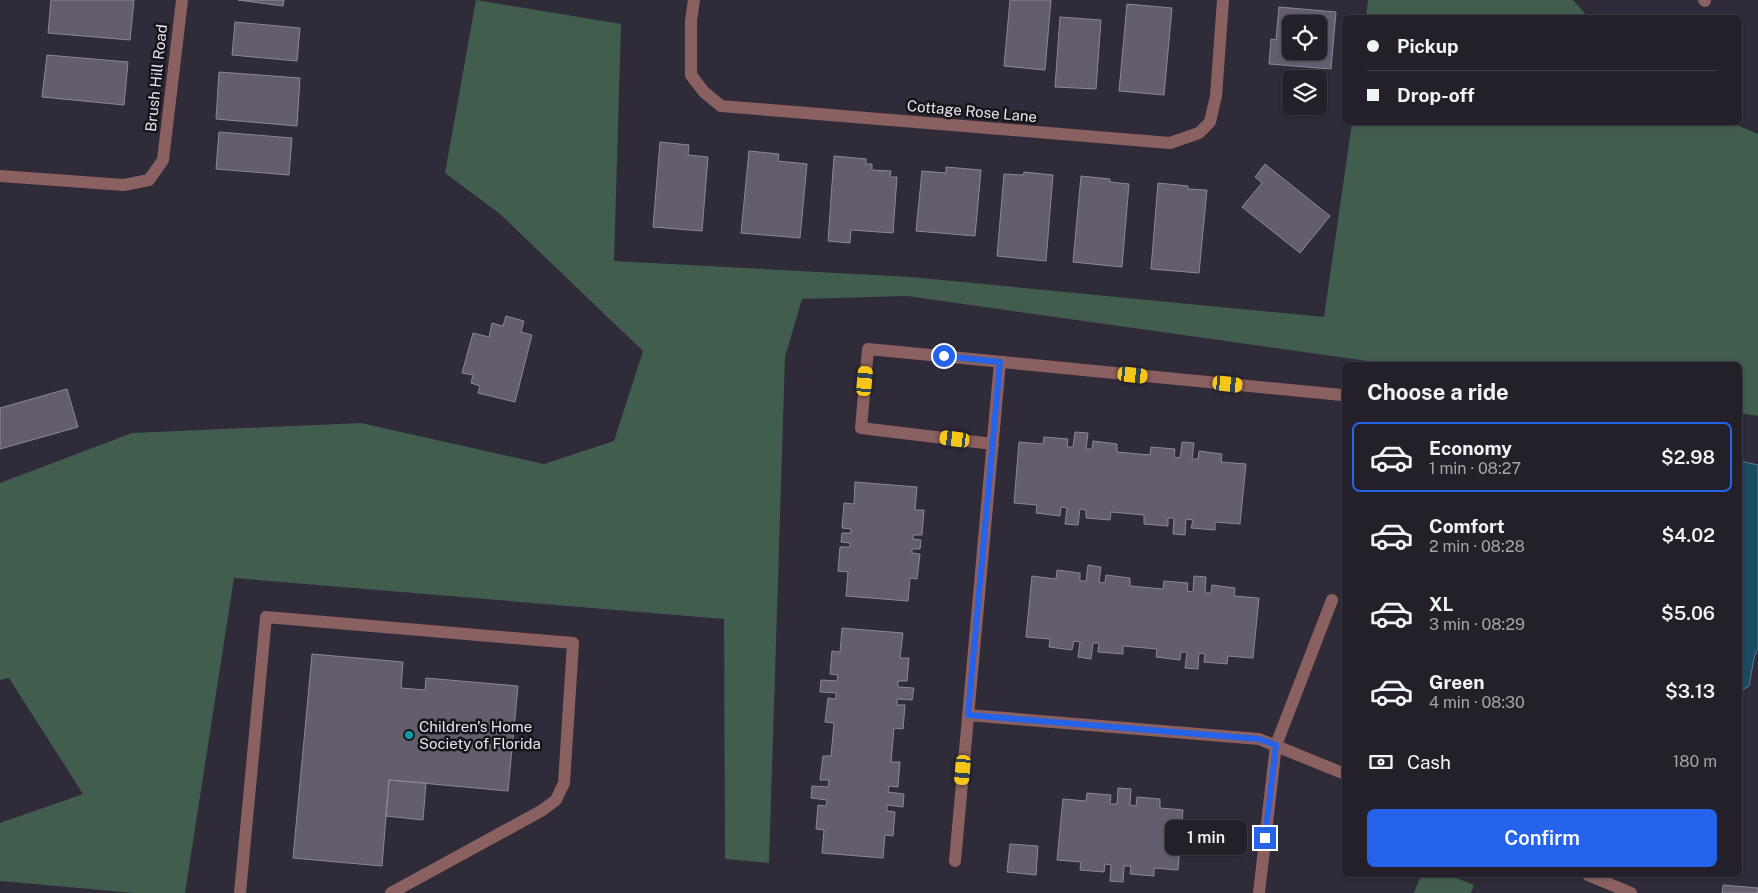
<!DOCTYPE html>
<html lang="en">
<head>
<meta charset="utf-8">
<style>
	body { margin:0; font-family:"Public Sans",sans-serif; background:#2c2832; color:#f1f3f6; height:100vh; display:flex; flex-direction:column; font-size:19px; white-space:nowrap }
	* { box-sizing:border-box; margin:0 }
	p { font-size:16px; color:#a3a3a8 }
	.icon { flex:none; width:28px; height:28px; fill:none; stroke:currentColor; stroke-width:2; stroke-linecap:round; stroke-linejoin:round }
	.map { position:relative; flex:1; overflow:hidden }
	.panel { position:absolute; left:1342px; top:362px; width:400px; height:515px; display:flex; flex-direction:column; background:#24202a; border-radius:8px; box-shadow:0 1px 4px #0004,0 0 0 1px #413e47 }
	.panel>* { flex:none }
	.top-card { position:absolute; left:1342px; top:15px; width:400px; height:110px; border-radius:8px; box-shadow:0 1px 4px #0004,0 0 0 1px #413e47; display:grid; align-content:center; height:110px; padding:0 25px; background:#24202a }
	.fabs { position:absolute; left:1282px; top:15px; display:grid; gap:10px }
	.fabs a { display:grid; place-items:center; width:45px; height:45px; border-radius:8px; background:#24202a; box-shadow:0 1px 4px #0004,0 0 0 1px #413e47; font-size:25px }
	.end { position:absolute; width:22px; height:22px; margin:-11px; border:6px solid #2563eb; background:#fff; box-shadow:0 0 0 2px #fff }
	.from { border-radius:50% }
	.bubble { position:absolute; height:35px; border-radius:8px; background:#24202a; box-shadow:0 1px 4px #0004,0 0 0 1px #413e47; font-size:16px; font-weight:600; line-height:35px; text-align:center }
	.car { position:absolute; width:15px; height:30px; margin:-15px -8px; border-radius:6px; box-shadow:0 0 4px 1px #0007; background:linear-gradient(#f5c518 24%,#345 0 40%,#f5c518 0 76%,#345 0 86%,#f5c518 0) }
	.top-card b { display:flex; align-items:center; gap:18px; height:48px; font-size:19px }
	.top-card b+b { border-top:1px solid #413e47 }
	.top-card i { width:12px; height:12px; background:#f1f3f6 }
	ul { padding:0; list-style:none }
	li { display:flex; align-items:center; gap:15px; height:70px; margin:0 10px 8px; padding:0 15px; border:2px solid transparent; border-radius:8px }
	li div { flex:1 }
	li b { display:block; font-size:19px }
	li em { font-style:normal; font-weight:600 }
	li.selected { border-color:#2563eb }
	li>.icon { width:45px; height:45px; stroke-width:1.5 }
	h2 { padding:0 25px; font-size:22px; line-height:60px }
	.pay { display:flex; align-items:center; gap:12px; height:55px; padding:0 25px; font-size:19px }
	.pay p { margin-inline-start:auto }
	.button { display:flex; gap:10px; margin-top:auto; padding:10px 25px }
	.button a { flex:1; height:58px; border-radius:8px; background:#2563eb; color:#fff; font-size:20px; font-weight:600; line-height:58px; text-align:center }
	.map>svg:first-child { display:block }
	.green { fill:#415d4e }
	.water { fill:#1a4b62; stroke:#58798c }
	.building { fill:#635d6c; stroke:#8d8697; fill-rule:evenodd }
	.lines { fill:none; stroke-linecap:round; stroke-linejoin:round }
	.lane { stroke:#8b6060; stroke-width:12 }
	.street { stroke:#8b6060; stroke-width:12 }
	.route { stroke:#2563eb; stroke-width:6 }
	.culture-dot { fill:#0f9aa8; stroke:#17141b; stroke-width:2 }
	.labels { text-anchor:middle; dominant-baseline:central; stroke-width:5; stroke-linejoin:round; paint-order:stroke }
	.street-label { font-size:15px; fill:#e9e5ee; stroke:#17141b }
	.poi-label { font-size:15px; fill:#e9e5ee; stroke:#17141b; text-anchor:start }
</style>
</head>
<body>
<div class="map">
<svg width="1758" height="893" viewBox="0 0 1758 893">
	<rect width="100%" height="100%" fill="#302b38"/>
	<path class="green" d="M476,0L621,24L614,261L911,277L1324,317L1352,123H1732L1758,134V416L1740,413V365H1396L907,296L802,299L785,357L769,863L725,859L724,619L234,578L185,893H134L0,881V823L83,794L9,678L0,680V483L132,433L361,423L544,464L614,441L643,351L500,214L445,173Z
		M1368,0H1573L1588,17H1366Z
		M1421,875H1449L1474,885L1471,893H1414Z"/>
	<path class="water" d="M1740,461L1758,465V648L1754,658L1749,686L1740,691Z"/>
	<path class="building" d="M51,0H134L130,40L48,33Z
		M238,0H284L283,6Z
		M1010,0H1051L1045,70L1004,66Z
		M1127,4L1172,8L1164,95L1119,91Z
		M1279,7L1336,12L1331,69L1269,64L1271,39L1276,40ZM1291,24H1319V51H1291Z
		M1060,17L1101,20L1096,89L1055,87Z
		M235,22L300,28L297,61L232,55Z
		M47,55L128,62L124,105L42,97Z
		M219,72L300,78L297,126L216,119Z
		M219,132L292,138L289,175L216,169Z
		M660,142L689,145L688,155L708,157L702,231L653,227Z
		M749,151L779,154L778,161L807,164L800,238L741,233Z
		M834,156L866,159V164H872V170L891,171L890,177H897L893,233L851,230L850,243L828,241Z
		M1265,164L1330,216L1300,253L1242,207L1262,183L1255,177Z
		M946,167L981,170L975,236L916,231L922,171L946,173Z
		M1024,172L1053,175L1046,261L997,256L1004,174L1023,175Z
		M1081,176L1110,179V182L1129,184L1122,267L1073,262Z
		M1158,183L1188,186V189L1207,190L1199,273L1151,269Z
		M506,316L524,321L521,332L532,335L515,402L478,393L480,386L471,383L473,375L462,373L473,333L489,337L492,323L503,326Z
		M67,389L78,427L0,449V408Z
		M1075,432L1088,433L1086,449H1092L1093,441L1117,444V452L1150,455L1151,447L1175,449L1174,457L1180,458L1182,442L1194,443L1192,459H1198L1199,451L1222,454L1221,462L1246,464L1240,524L1215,522V530L1191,528L1193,520L1186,519L1185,535L1173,534L1174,518H1168V526L1144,524V515L1111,512L1110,520L1086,518V510L1080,509L1078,525L1065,524L1067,508L1061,507L1060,516L1036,513L1037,505L1014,503L1019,442L1043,444L1044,437L1068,439L1067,447H1073Z
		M855,482L917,487L915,510H924L922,535H913V539L921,540L920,549H912V553L920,554L917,579L910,578L908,601L846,596L848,572L838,571L840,547H850V543L841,542L842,533H851V529L842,528L844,503L854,504Z
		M1088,565L1101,567L1099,582L1105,583L1106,575L1130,578V586L1163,589L1164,581L1188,583L1187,591L1193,592L1194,576L1206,577L1205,593H1211L1212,585L1235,588L1234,596L1259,598L1253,658L1228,656L1227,664L1204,662L1205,654L1199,653L1198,669L1185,668L1187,652H1181L1180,660L1156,657L1157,649L1123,646V654L1098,652L1099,643H1093L1091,659L1078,657L1080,642L1074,641L1072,650L1049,647L1050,639L1026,637L1032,576L1056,579L1057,570L1080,573V581H1086Z
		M842,628L903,633L900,658H909L907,681H898V687L914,688L912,700L897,699V705H905L903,729L894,728L891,762H900L898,787L889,786L888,792L904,794L903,807L887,805V811L895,812L893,836L885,835L883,858L822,853L824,830L816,829L818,805L826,806L827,800L811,798L812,786L828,787L829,780H820L823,756H831L834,723L825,722L828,698L836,699V693L820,692L821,680L837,681L838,675L830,674L832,651L840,652Z
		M312,654L403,662L401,688L425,690L426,678L518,686L508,791L389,780L382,866L293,858Z
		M389,780L426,783L423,820L386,816Z
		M1118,788L1131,789L1130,805L1136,806L1137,797L1160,799V808L1183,810L1178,870L1154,868V876L1130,874L1131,866H1124L1123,882L1110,881L1111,865L1105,864L1104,872L1080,870L1081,862L1057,860L1063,799L1086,801L1087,793L1111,795L1110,804H1117Z
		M1010,844L1038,846L1036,875L1007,872Z
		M1723,885L1758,888V893H1722Z"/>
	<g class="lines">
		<path class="lane" d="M993,444L861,428L868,349L1342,395
			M968,715L1259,739L1345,774
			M955,861L1000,362
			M1588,875L1631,893
			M240,893L266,617L573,643L564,783L556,800L541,811L391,893
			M1259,893L1276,745L1332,600"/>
		<path class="street" d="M694,0L691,21V75L704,92L721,106L1170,143L1199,133L1210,122L1216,96L1223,0
			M1704,0L1705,1
			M0,176L124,185L149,180L163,160L182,0"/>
	</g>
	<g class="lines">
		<path class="route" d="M944,356L1000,362L968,715L1259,739L1276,745L1265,838"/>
	</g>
	<circle class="culture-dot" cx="409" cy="735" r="5"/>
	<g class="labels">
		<g class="street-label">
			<text transform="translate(156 78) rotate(-84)">Brush Hill Road</text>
			<text transform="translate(972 111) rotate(5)">Cottage Rose Lane</text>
		</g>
		<g class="poi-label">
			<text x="419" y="726">Children's Home<tspan x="419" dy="17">Society of Florida</tspan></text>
		</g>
	</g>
</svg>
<div class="fabs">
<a><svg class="icon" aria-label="locate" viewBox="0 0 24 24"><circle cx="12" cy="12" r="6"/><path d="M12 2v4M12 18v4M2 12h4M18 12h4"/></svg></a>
<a><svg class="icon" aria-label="layers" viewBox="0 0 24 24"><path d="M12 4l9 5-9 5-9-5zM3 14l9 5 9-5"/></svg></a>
</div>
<i class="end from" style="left:944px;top:356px"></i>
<i class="end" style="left:1265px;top:838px"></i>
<div class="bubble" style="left:1165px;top:820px;width:82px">1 min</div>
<i class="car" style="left:1133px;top:375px;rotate:96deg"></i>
<i class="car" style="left:865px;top:381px;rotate:5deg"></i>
<i class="car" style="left:1228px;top:384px;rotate:96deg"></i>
<i class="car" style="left:955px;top:439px;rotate:277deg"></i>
<i class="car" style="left:963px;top:770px;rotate:185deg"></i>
<div class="top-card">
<b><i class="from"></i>Pickup</b>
<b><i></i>Drop-off</b>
</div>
<section class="panel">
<h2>Choose a ride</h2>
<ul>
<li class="selected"><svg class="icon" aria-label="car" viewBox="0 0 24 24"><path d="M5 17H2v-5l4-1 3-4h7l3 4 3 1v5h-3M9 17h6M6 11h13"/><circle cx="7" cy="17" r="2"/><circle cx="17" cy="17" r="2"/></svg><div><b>Economy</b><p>1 min · 08:27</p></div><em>$2.98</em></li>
<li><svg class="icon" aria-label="car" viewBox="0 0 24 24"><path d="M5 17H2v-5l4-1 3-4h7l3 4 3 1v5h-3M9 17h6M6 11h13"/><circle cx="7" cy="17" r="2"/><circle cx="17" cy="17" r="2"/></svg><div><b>Comfort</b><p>2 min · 08:28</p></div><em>$4.02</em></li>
<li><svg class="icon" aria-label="car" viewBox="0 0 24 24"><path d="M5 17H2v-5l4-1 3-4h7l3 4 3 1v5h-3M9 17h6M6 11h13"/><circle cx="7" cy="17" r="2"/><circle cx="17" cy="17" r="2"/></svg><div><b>XL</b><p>3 min · 08:29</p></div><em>$5.06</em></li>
<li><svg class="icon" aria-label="car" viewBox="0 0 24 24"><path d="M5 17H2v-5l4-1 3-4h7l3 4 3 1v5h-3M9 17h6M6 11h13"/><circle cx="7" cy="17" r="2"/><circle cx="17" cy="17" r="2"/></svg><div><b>Green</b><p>4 min · 08:30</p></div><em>$3.13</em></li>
</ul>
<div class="pay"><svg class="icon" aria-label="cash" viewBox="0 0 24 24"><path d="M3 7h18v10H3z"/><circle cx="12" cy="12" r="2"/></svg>Cash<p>180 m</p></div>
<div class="button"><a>Confirm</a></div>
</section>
</div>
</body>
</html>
